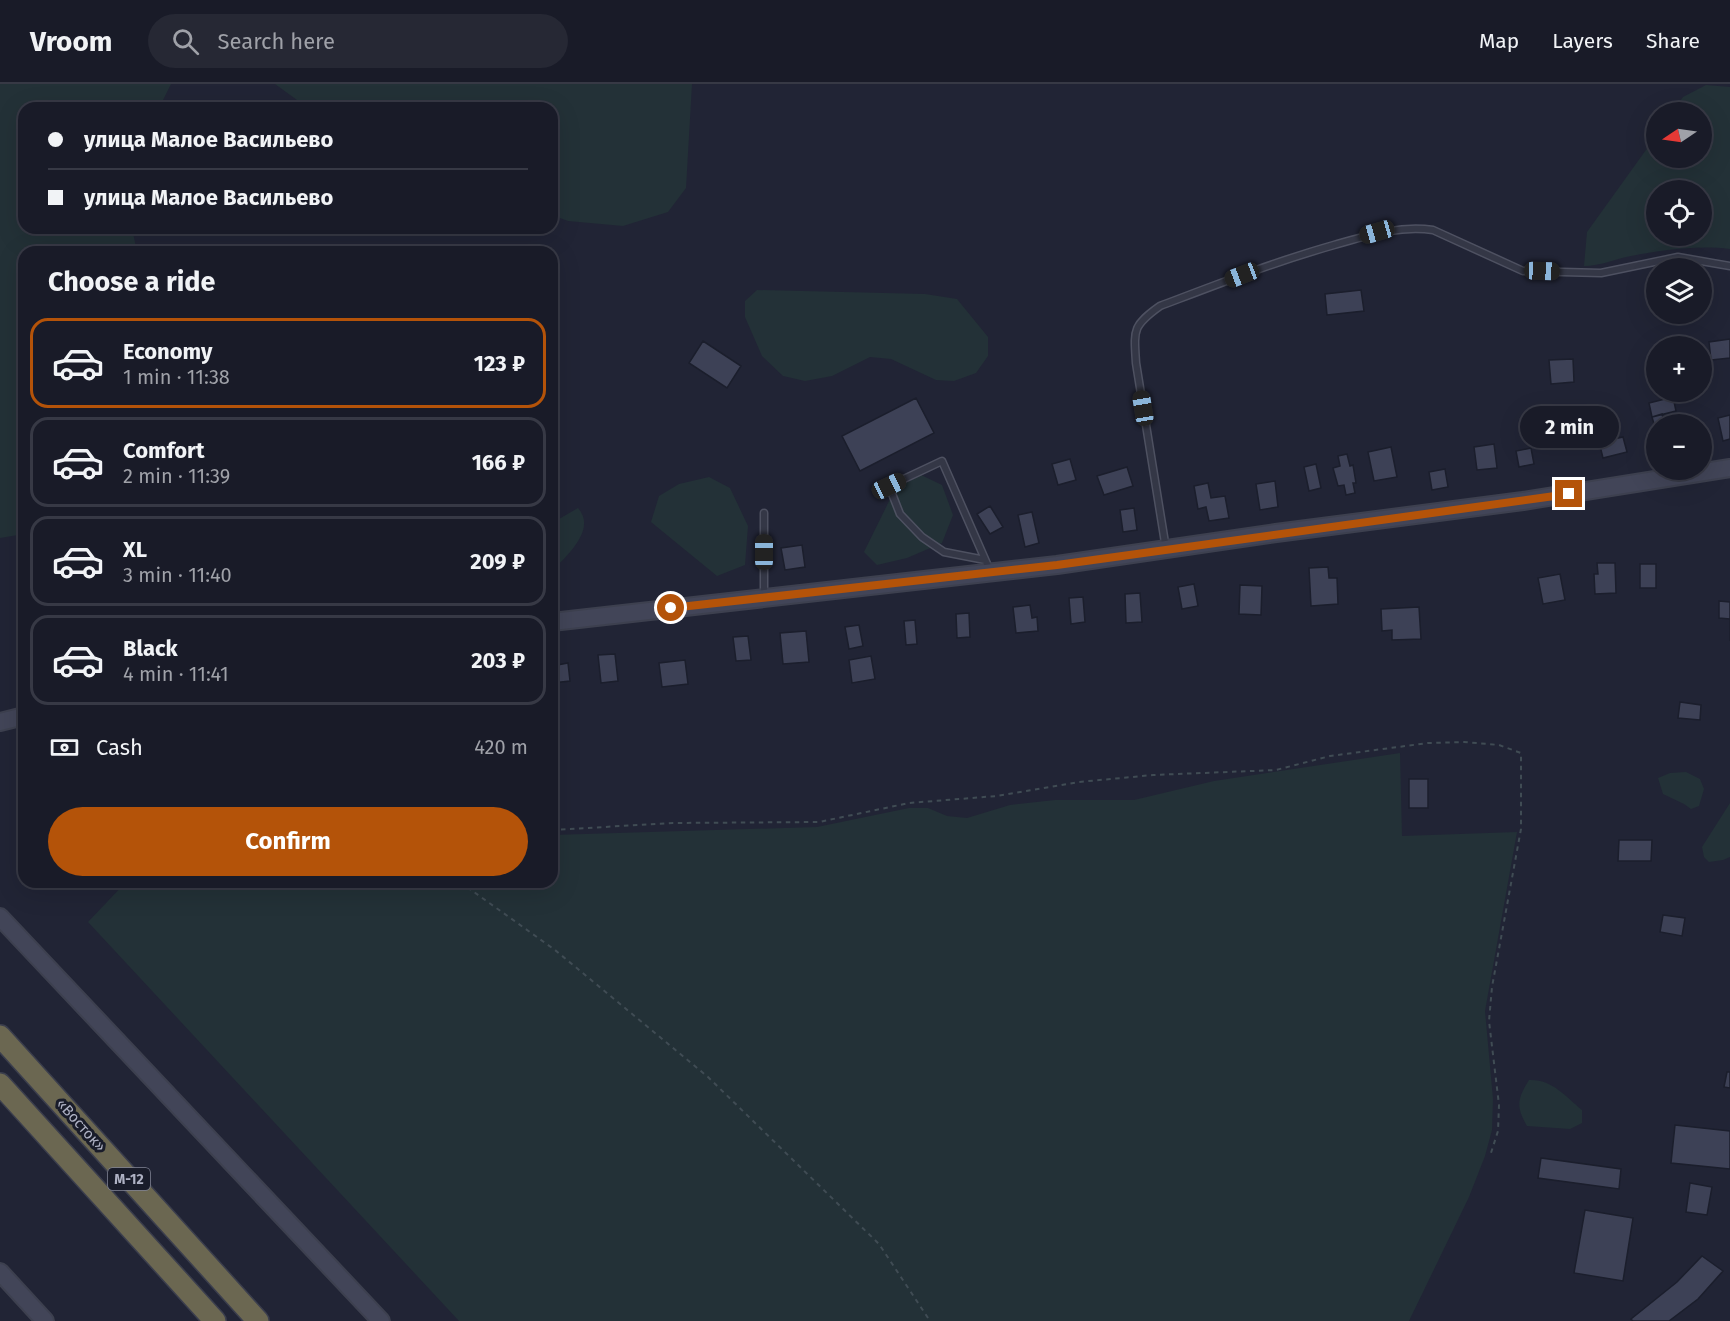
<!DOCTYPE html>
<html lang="en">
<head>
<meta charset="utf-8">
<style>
	body { margin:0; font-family:"Fira Sans",sans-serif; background:#262834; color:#f1f3f6; height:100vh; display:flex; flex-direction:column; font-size:22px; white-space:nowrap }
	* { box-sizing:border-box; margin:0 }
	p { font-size:20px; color:#9fa1a8 }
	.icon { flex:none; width:33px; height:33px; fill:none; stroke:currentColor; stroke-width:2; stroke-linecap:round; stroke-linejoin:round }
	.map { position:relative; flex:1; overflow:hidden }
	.details { position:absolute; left:18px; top:162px; width:540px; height:642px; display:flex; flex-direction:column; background:#191b28; border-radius:18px; box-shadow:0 6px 24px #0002,0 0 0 2px #373945 }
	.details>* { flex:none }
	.top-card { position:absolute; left:18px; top:18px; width:540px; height:132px; border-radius:18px; box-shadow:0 6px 24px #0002,0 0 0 2px #373945; display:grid; align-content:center; height:132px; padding:0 30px; background:#191b28 }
	.needle { width:39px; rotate:257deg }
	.fabs { position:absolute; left:1646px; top:18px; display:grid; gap:12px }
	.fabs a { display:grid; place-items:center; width:66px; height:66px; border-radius:50%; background:#191b28; box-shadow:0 6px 24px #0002,0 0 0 2px #373945; font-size:30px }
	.end { position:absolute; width:27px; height:27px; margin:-14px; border:8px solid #b45309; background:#fff; box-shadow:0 0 0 3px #fff }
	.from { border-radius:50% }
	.bubble { position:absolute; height:42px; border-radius:21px; background:#191b28; box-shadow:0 6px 24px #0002,0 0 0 2px #373945; font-size:20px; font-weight:700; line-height:42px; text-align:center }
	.car { position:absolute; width:18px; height:36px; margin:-18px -9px; border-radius:8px; box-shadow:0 0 4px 2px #0007; background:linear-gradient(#222 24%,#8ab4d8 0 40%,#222 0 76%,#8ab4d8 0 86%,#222 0) }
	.top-card b { display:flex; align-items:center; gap:21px; height:57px; font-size:22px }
	.top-card b+b { border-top:2px solid #373945 }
	.top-card i { width:15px; height:15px; background:#f1f3f6 }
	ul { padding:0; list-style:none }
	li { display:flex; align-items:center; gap:18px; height:90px; margin:0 12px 9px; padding:0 18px; border:3px solid #373945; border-radius:18px }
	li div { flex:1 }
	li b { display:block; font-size:22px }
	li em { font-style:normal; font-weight:700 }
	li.active { border-color:#b45309 }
	li>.icon { width:54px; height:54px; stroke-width:1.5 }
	h2 { padding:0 30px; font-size:27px; line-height:72px }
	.pay { display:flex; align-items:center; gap:15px; height:66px; padding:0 30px; font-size:22px }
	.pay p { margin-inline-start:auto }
	.action { display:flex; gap:12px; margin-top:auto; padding:12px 30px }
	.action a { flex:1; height:69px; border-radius:36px; background:#b45309; color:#fff; font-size:24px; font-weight:700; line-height:69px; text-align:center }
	header { display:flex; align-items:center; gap:36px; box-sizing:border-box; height:84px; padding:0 30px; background:#191b28; border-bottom:2px solid #373945 }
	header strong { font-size:28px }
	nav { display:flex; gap:33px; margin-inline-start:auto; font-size:21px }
	.search { width:420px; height:54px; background:#262834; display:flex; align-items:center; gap:15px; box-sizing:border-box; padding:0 21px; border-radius:33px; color:#9fa1a8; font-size:22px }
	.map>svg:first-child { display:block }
	.green { fill:#233137; fill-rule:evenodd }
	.building { fill:#3d4156; stroke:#1b1e2c; stroke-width:1.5 }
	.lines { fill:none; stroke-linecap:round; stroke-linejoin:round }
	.lane-casing { stroke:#4e5161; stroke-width:9 }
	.secondary-casing { stroke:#3d404f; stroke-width:20 }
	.highway-casing { stroke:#3b3e4d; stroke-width:24 }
	.path { stroke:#404c54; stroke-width:2; stroke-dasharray:4.5 4.5; stroke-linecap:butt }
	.lane { stroke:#343746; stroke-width:6 }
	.secondary { stroke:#424558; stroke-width:16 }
	.highway { stroke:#6b6751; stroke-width:21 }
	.route { stroke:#b45309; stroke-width:8 }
	.labels { text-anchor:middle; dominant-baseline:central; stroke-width:6; stroke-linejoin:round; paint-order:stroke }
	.shield { fill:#191c2a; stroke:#818495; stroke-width:1.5 }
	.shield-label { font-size:14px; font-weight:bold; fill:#aeb1c3 }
	.street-label { font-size:15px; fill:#aeb1c3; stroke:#191c2a }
</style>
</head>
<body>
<header>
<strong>Vroom</strong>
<div class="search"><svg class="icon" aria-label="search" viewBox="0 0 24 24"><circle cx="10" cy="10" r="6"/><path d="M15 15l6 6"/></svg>Search here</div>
<nav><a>Map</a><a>Layers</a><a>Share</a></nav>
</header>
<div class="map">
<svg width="1730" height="1237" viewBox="0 0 1730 1237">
	<rect width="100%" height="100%" fill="#212435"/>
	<path class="green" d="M0,0H171L159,24H24V144H132L137,168H24V450L0,454Z
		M275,0H692L686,104L668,128L623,142L568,137L552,131V24H308Z
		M1706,1L1730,3V165C1697,161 1663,166 1631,172C1615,175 1600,182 1584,182L1587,148L1656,52V74H1701V28H1672L1683,13ZM1656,106H1701V152H1656Z
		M757,206L925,210L957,215L988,253V272L976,289L954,297L936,296L891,275L870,273L832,292L805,297L783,292L762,272L745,233V217Z
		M921,391L942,401L953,431L942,459L907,474L877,481L864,468L895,405Z
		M709,393L730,404L748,442L745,481L717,492L651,438L659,412L679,400Z
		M578,424C597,445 567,472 552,487V439Z
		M1400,669L1402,752L1517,748L1485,927L1493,1015L1492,1046L1485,1072L1469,1113L1409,1237H459L88,838L126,798H552V751L817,743L909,724H928L947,732L967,734L1010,721L1055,716H1134L1214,697Z
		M1686,688L1700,695L1704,705L1699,722L1691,725L1684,720L1663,710L1658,694L1670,689Z
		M1730,719V773L1723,776L1709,778L1704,773L1702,763Z
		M1529,996C1552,995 1565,1012 1582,1026V1039L1570,1045L1527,1042C1516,1023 1517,1015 1529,996Z"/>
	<path class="building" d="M1361,206L1364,227L1327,231L1325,210Z
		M1730,255V274L1711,276L1709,258Z
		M703,257L741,282L727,304L689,279Z
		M1573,275L1574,298L1551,300L1549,276Z
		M1673,313L1676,327L1652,333L1649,319Z
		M916,314L934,349L860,387L842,352Z
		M1662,330L1665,340H1656V347L1652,333Z
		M1730,331V355L1723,357L1718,334Z
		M1605,340L1609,356L1623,353L1627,368L1603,374L1595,342Z
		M1494,360L1497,384L1477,386L1474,363Z
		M1391,363L1397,393L1374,397L1368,368Z
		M1531,364L1534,380L1519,383L1516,367Z
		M1347,370L1350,382L1353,381L1356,399H1353L1355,409L1346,411L1344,401L1338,402L1333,384L1340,382L1338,372Z
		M1070,375L1076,396L1058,401L1052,380Z
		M1316,380L1321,404L1309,407L1304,383Z
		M1127,383L1133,402L1104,411L1097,392Z
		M1445,385L1448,403L1432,406L1429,388Z
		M1275,397L1278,423L1260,426L1256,400Z
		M1208,399L1211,414L1225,412L1229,434L1209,437L1206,423L1198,425L1194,402Z
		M990,422L1003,443L990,450L977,430Z
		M1134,424L1137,446L1123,448L1120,426Z
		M1032,428L1039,459L1025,463L1018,431Z
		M802,461L805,483L785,486L781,464Z
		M1597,479H1615L1616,509L1595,510L1594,490H1598Z
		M1640,480H1656V504H1640Z
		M1328,483L1329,494H1337L1338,520L1311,522L1309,484Z
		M1560,490L1565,516L1543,520L1538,494Z
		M1194,500L1198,522L1182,525L1178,503Z
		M1240,501L1262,502L1261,531L1239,530Z
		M1140,509L1142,538L1126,539L1125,510Z
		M1083,513L1085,538L1071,540L1069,514Z
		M1719,517L1730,518V557V535L1719,534Z
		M1030,521L1032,534L1037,533L1038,547L1016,549L1013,523Z
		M1419,523L1421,555L1392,556V546L1382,547L1381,525Z
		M969,529L970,553L957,554L956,530Z
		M915,536L917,560L906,561L904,537Z
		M859,541L863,562L849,565L845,543Z
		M806,547L809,578L783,580L780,549Z
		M748,552L751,576L736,577L733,553Z
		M615,570L618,597L601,599L598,571Z
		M871,572L875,595L852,599L849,576Z
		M685,576L688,600L662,603L659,579Z
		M568,579L570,597L552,599V582Z
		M1680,618L1701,621L1700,636L1678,634Z
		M1409,695H1428V724H1409Z
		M1619,756H1652L1651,777H1618Z
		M1663,831L1685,834L1682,852L1660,848Z
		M1727,988H1730V1004L1724,1003Z
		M1675,1041L1730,1047V1085L1671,1079Z
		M1541,1074L1621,1085L1619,1105L1538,1094Z
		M1690,1099L1712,1103L1707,1131L1686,1128Z
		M1585,1126L1633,1134L1623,1197L1574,1189Z
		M1702,1172L1723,1187L1698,1215L1669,1237H1633L1631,1235L1677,1198Z"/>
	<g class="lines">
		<g class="lane-casing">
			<path id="lane" d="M1166,465L1136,279C1134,246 1132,242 1160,222C1218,200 1274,178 1334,161C1366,152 1399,141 1433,146L1523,187L1601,189L1678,173L1730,182
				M985,476L944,468L922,453L900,430L889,402L942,377L988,482L990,488
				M764,513V429
				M21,630V607L24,598"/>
		</g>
		<g class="secondary-casing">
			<path id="secondary" d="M552,538L1057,481L1276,449L1523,417L1730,384
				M0,638L24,632
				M0,833L381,1237
				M0,1188L45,1237"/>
		</g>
		<g class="highway-casing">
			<path id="highway" d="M0,952L258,1237
				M0,1000L215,1237"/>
		</g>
		<path class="path" d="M552,746L673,739L819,738L909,719L997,712L1079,698L1153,691L1276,686L1330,672L1428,659L1464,658L1499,661L1521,669V745L1492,903L1489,937L1499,1021L1498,1047L1490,1072
			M460,798L555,866L708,993L879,1160L930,1237"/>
		<use href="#lane" class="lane"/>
		<use href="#secondary" class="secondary"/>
		<use href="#highway" class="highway"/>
	</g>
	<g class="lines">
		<path class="route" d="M671,524L1057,481L1569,410"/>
	</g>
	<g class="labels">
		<rect class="shield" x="108" y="1084" width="42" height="22" rx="4.5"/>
		<g class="shield-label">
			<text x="129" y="1095">М-12</text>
		</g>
		<g class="street-label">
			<text transform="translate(81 1041) rotate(48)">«Восток»</text>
		</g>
	</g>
</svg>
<div class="fabs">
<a><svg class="needle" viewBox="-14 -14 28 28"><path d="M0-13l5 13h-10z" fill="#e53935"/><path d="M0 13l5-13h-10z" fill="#9fa1a8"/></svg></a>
<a><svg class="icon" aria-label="locate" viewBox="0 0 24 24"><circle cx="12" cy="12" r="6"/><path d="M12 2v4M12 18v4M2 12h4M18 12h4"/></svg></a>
<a><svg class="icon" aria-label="layers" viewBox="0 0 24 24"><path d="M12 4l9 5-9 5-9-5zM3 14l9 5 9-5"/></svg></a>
<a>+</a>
<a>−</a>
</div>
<i class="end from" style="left:671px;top:524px"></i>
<i class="end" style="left:1569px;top:410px"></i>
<div class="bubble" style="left:1520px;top:322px;width:99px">2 min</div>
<i class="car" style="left:1377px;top:148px;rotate:254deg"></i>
<i class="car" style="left:1542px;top:187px;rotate:92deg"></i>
<i class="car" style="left:1242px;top:191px;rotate:249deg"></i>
<i class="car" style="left:1143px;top:324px;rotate:351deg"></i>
<i class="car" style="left:889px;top:402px;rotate:65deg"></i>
<i class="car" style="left:764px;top:468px;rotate:0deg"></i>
<div class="top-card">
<b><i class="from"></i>улица Малое Васильево</b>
<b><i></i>улица Малое Васильево</b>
</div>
<section class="details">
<h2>Choose a ride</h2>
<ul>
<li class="active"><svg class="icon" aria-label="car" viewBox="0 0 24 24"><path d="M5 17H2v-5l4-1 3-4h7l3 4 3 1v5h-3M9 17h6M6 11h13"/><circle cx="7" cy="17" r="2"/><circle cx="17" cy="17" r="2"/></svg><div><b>Economy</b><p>1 min · 11:38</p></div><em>123 ₽</em></li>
<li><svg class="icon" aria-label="car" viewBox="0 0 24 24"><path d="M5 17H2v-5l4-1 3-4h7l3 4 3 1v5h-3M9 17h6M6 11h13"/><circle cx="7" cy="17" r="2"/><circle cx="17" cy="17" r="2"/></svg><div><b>Comfort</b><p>2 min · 11:39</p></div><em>166 ₽</em></li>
<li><svg class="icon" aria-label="car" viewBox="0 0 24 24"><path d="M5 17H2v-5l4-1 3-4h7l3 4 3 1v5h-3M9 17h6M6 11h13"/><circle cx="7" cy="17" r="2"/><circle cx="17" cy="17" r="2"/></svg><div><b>XL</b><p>3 min · 11:40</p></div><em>209 ₽</em></li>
<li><svg class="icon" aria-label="car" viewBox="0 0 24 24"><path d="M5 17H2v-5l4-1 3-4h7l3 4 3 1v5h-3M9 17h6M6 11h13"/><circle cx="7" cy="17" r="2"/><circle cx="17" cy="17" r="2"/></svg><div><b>Black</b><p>4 min · 11:41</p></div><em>203 ₽</em></li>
</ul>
<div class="pay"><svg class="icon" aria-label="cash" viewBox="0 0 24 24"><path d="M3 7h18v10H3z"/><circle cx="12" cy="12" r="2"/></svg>Cash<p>420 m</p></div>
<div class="action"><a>Confirm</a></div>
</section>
</div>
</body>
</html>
